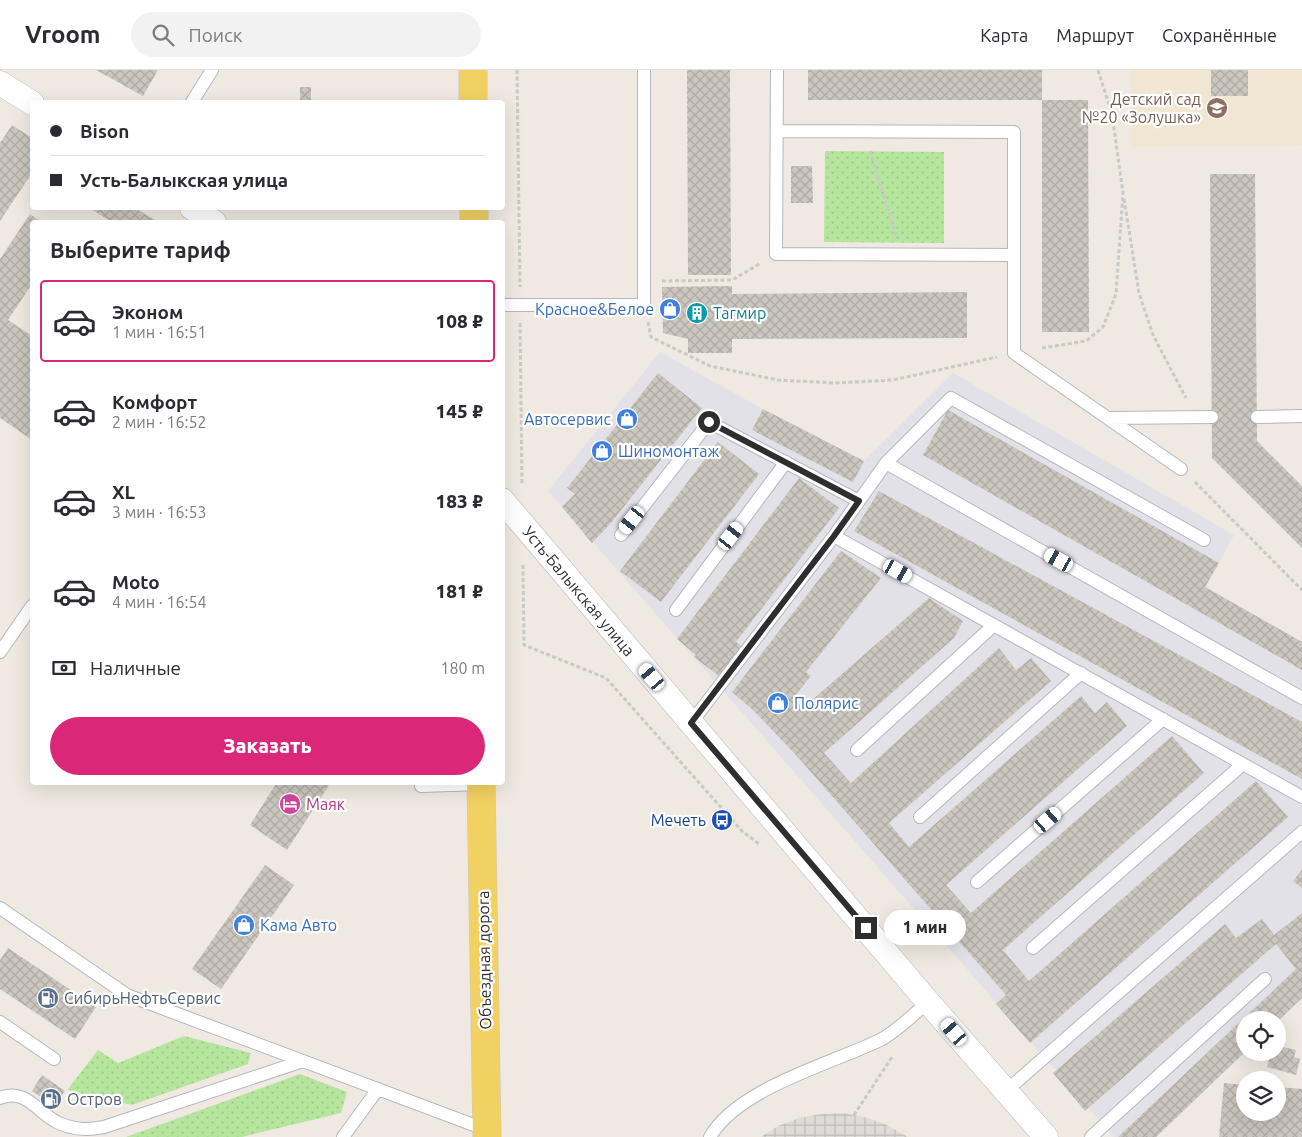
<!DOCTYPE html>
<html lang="ru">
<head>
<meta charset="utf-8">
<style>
	body { margin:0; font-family:Ubuntu,sans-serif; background:#f2f2f3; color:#2b2b33; height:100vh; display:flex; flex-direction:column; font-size:19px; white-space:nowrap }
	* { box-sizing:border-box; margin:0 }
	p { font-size:16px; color:#7c7c81 }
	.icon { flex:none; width:28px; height:28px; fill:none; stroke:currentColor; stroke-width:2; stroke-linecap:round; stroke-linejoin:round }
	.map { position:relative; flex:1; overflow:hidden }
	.sheet { position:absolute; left:30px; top:150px; width:475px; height:565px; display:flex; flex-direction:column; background:#fff; border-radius:5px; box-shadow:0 5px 20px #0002 }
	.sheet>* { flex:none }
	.banner { position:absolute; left:30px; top:30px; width:475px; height:110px; border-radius:5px; box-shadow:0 5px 20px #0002; display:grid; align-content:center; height:110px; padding:0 20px; background:#fff }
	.buttons { position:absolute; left:1236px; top:941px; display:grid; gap:10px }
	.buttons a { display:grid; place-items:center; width:50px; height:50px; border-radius:50%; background:#fff; box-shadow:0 5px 20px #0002; font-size:25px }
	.end { position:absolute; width:22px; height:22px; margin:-11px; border:6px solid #2e2e2e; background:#fff; box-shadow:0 0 0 2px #fff }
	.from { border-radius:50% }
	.bubble { position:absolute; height:35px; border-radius:18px; background:#fff; box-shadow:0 5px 20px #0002; font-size:16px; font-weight:800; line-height:35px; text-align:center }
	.car { position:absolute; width:15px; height:30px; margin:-15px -8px; border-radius:6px; box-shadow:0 0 4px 1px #0007; background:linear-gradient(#fff 24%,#345 0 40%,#fff 0 76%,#345 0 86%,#fff 0) }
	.banner b { display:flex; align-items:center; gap:18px; height:48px; font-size:19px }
	.banner b+b { border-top:1px solid #e1e1e2 }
	.banner i { width:12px; height:12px; background:#2b2b33 }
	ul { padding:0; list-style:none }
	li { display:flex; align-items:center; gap:15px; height:82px; margin:0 10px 8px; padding:0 10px; border:2px solid transparent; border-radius:5px }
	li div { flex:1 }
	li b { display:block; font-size:19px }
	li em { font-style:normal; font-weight:800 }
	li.selected { border-color:#db2777 }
	li>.icon { width:45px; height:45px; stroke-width:1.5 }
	h2 { padding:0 20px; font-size:22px; line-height:60px }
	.pay { display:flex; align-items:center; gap:12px; height:55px; padding:0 20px; font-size:19px }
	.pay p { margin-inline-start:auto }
	.button { display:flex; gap:10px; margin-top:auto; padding:10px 20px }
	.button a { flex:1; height:58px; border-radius:30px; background:#db2777; color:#fff; font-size:20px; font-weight:800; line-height:58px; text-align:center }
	header { display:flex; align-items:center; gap:30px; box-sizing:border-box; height:70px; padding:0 25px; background:#fff; border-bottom:1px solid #e1e1e2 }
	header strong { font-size:24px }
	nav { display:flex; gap:28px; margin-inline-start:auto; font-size:18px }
	.search { width:350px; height:45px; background:#f2f2f3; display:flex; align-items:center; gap:12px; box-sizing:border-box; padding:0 18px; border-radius:28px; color:#7c7c81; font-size:19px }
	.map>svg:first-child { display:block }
	.industrial { fill:#e3e1e8 }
	.education { fill:#f0e6d1 }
	.grass { fill:url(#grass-dots) }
	.plaza { fill:url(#plaza-grid) }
	.building { fill:url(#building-cross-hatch) }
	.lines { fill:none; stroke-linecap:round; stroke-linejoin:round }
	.lane-casing { stroke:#b4b7c1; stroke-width:14 }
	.street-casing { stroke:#b4b7c1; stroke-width:25 }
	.primary-casing { stroke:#c9c9c9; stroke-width:29 }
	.path { stroke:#c9c9c9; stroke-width:3; stroke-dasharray:4 2.5; stroke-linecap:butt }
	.lane { stroke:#fff; stroke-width:12 }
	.street { stroke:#fff; stroke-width:24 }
	.primary { stroke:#f2d163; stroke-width:28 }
	.route { stroke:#2e2e2e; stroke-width:6 }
	.labels { text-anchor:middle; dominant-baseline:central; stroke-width:4.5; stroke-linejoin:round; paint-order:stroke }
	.education-label { font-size:16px; fill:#785e54; stroke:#fff; text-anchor:end }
	.shop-label { font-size:16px; fill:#366cbe; stroke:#fff; text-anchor:start }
	.culture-label { font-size:16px; fill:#0d838f; stroke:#fff; text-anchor:start }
	.street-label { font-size:16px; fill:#2e2e2e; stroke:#fff }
	.hotel-label { font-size:16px; fill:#b23c85; stroke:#fff; text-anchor:start }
	.transit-label { font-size:16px; fill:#164399; stroke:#fff; text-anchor:end }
	.service-label { font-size:16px; fill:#4e5e75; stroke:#fff; text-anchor:start }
</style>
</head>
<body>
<header>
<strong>Vroom</strong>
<div class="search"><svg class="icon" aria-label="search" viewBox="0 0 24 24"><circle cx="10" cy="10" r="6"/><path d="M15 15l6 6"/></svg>Поиск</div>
<nav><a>Карта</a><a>Маршрут</a><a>Сохранённые</a></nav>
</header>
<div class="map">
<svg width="1302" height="1067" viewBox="0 0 1302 1067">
	<defs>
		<pattern id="grass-dots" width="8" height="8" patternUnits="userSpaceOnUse" patternTransform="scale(1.25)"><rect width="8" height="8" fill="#b6e59e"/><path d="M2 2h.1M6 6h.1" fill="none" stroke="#9dc588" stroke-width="1.8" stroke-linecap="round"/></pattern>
		<pattern id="plaza-grid" width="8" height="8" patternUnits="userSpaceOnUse" patternTransform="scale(1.25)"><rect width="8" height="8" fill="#dfdcd8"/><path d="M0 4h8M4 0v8" fill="none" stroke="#c0bdba"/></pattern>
		<pattern id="building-cross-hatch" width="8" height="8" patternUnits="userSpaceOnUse" patternTransform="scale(1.25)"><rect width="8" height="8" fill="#cbc7bf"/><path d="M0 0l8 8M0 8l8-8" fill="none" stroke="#afaba4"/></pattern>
	</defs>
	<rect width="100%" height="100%" fill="#efe9e1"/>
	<path class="industrial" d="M660,282L763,339L864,391L953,303L1234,465L1206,517L1302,572V928L1278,951V950H1245V982L1156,1067H1114L548,421Z"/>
	<path class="education" d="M1131,0H1302V75L1132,77Z"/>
	<path class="grass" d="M825,81L944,82V173L824,172Z
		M184,966L251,983L248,994L132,1035L70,1021L68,1019L98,980L118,993Z
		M300,1004L347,1022L341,1043L242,1067H126Z"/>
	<path class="plaza" d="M843,1043L864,1047L885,1054L908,1067H761L778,1056L799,1048L821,1044Z"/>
	<path class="building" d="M96,0H158L143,26Z
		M687,0H730L731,205H688Z
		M808,0H1042V30H808Z
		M1211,0H1248V26H1211Z
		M300,17H311V32H300Z
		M1042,30H1088L1089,262H1042Z
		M12,55L32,68V103L0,151V73Z
		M791,96H812L813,133H791Z
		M1210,104H1255L1257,371L1302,416V478L1212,388Z
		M89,138H135L158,152H112Z
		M30,144L42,152H32V214L8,250L32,266V370L0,348V189Z
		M732,216V224L967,222V268L732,269V283H688V269L663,263L662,217Z
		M658,303L702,338L611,453L592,473L562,437L575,424L567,418Z
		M763,339L864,391L853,412L752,360Z
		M948,340L1219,493L1205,517L1302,572V600L923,385Z
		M718,372L759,404L661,532L620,501Z
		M799,408L839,438L736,572L741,576L719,606L694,587L696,585L677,569Z
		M879,421L1302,652V709L854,461Z
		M841,481L881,508L806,602L811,606L793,628L803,638L929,528L963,551L954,568L824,683L851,713L999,578L1016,600L1031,588L1051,611L889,753L909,777L1081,626L1095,643L1107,632L1127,656L946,815L971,843L1172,666L1204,703L1003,880L1029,911L1256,711L1288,747L1030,973L996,934L1006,925L796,685L753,640L732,622Z
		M277,712H331L287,780L250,755Z
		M265,795L294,815L221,919L192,899Z
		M1302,799V818L1293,811Z
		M1302,843V928L1278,951V950H1245V982L1156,1067H1118L1296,899L1276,874L1085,1041L1053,1003L1225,854L1236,868L1262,849L1274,865Z
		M8,878L96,937L75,969L0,919V890Z
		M1278,976L1296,980L1294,987L1300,989L1296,1005L1267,997L1271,982H1278Z
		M42,1005L65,1021L54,1036L32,1021Z
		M1224,1013L1245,1015V1042H1278V1017L1302,1019V1067H1219Z"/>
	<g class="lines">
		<g class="lane-casing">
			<path id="lane" d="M192,32L212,0
				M777,61L1014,62V185L776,184L777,0
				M1014,185V283L1181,399
				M502,235H644V0
				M1257,347L1302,346
				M1109,348L1212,347
				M886,393L951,328L1204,470
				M621,465L709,352L859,431
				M834,466L886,393L1302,628
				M676,540L786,392
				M0,582L32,536
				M691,653L834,466L1302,727
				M857,680L994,555
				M421,712V716L481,714
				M920,747L1081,603
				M977,812L1163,649
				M0,838L127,925L487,1060
				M1033,878L1243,694
				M0,952L54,989
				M1006,1021L1302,762
				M0,1028C28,1017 39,1046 61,1054C77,1060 88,1060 104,1057L303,991
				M343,1067L378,1019
				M710,1067C738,1018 831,994 880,970C895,963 915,943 928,932
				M1091,1067L1265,909"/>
		</g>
		<g class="street-casing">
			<path id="street" d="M0,13L32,33
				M192,138L214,152
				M502,430L928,932L1046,1067"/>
		</g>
		<g class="primary-casing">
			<path id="primary" d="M473,0V32
				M474,138V152
				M481,712L487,1067"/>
		</g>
		<path class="path" d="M517,0L520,217
			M870,81L896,166
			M1124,129L1139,223L1153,265L1186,328
			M662,211L732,210L761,193
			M648,252L651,267L710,296L778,310L835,313L893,310L997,287
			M520,253L522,414
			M1042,278L1086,271L1103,257L1116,224L1123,123L1112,44L1098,0
			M1195,412L1302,520
			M523,495L524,575L606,608L742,761L759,774
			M854,1045L892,987"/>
		<use href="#lane" class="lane"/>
		<use href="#street" class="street"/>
		<use href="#primary" class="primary"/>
	</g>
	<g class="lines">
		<path class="route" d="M709,352L859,431L834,466L691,653L866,858"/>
	</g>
	<defs>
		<g id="school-disc" transform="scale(1.125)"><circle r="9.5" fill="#8d6e63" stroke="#fff"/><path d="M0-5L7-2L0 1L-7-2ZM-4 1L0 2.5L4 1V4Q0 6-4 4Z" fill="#fff"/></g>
		<g id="shop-disc" transform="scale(1.125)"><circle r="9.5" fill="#3f7fe0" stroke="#fff"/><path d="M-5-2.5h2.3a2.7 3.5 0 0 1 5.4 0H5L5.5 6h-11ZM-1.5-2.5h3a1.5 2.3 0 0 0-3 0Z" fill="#fff"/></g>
		<g id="building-disc" transform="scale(1.125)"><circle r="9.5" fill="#0f9aa8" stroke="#fff"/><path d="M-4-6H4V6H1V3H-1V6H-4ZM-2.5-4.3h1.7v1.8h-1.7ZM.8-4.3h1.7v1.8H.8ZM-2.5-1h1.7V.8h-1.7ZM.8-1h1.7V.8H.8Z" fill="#fff"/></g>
		<g id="hotel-disc" transform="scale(1.125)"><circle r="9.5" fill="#d1479c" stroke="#fff"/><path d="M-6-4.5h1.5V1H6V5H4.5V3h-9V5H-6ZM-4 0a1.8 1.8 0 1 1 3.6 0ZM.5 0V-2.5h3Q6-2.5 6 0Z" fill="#fff"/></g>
		<g id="bus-disc" transform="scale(1.125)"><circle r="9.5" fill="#1a4fb4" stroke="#fff"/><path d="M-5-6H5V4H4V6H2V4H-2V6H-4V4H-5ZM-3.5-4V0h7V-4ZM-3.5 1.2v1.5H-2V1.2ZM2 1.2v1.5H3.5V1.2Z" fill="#fff"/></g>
		<g id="fuel-disc" transform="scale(1.125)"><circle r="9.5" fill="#5c6f8a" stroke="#fff"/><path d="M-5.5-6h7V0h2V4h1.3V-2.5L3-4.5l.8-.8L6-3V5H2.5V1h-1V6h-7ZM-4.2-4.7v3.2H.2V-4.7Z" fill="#fff"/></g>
	</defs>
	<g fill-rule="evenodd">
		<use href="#school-disc" x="1217" y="38"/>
		<use href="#shop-disc" x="670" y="239"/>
		<use href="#building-disc" x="697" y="243"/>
		<use href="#shop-disc" x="627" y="349"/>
		<use href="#shop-disc" x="602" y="381"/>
		<use href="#shop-disc" x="778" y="633"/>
		<use href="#hotel-disc" x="290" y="734"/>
		<use href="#bus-disc" x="722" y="750"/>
		<use href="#shop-disc" x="244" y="855"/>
		<use href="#fuel-disc" x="48" y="928"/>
		<use href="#fuel-disc" x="51" y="1029"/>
	</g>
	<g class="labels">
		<g class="education-label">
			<text x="1201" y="29">Детский сад<tspan x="1201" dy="18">№20 «Золушка»</tspan></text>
		</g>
		<g class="shop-label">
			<text x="654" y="239" text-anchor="end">Красное&amp;Белое</text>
			<text x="611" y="349" text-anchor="end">Автосервис</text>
			<text x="618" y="381">Шиномонтаж</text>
			<text x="794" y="633">Полярис</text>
			<text x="260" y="855">Кама Авто</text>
		</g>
		<g class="culture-label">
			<text x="713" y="243">Тагмир</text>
		</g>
		<g class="street-label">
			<text transform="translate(579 521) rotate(50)">Усть-Балыкская улица</text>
			<text transform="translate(484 890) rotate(-91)">Объездная дорога</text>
		</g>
		<g class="hotel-label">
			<text x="306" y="734">Маяк</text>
		</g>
		<g class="transit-label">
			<text x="706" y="750">Мечеть</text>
		</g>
		<g class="service-label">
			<text x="64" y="928">СибирьНефтьСервис</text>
			<text x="67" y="1029">Остров</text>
		</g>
	</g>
</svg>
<div class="buttons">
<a><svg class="icon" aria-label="locate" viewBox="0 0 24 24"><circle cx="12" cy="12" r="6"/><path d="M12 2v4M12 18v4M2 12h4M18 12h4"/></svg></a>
<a><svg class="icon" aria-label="layers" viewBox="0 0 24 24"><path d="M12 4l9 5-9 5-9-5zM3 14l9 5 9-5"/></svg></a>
</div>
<i class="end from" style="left:709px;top:352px"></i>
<i class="end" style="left:866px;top:858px"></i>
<div class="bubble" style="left:884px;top:840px;width:82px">1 мин</div>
<i class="car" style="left:632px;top:450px;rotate:218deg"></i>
<i class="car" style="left:731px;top:466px;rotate:37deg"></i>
<i class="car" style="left:1059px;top:490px;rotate:299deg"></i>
<i class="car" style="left:898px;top:501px;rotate:119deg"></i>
<i class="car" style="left:652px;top:607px;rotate:320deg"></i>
<i class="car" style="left:1048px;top:750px;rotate:49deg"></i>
<i class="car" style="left:954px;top:962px;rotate:319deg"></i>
<div class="banner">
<b><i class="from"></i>Bison</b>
<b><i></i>Усть-Балыкская улица</b>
</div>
<section class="sheet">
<h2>Выберите тариф</h2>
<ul>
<li class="selected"><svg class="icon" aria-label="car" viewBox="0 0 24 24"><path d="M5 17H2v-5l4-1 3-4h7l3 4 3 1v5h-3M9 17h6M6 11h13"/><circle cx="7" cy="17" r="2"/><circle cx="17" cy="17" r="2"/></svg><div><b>Эконом</b><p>1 мин · 16:51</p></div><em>108 ₽</em></li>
<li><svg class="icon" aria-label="car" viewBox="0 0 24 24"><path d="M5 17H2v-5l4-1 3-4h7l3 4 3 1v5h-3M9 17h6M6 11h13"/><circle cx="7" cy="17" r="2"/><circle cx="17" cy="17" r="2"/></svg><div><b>Комфорт</b><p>2 мин · 16:52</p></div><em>145 ₽</em></li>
<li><svg class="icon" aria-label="car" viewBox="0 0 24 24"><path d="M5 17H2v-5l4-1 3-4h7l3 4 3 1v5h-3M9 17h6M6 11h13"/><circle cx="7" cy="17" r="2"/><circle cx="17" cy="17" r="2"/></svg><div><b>XL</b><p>3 мин · 16:53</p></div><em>183 ₽</em></li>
<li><svg class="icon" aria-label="car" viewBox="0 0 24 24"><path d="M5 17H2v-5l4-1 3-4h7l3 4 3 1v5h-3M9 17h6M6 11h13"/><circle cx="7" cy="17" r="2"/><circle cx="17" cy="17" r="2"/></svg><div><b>Moto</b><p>4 мин · 16:54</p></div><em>181 ₽</em></li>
</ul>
<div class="pay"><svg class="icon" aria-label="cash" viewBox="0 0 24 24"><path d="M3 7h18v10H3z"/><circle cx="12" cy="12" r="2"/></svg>Наличные<p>180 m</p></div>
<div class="button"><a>Заказать</a></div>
</section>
</div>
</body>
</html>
